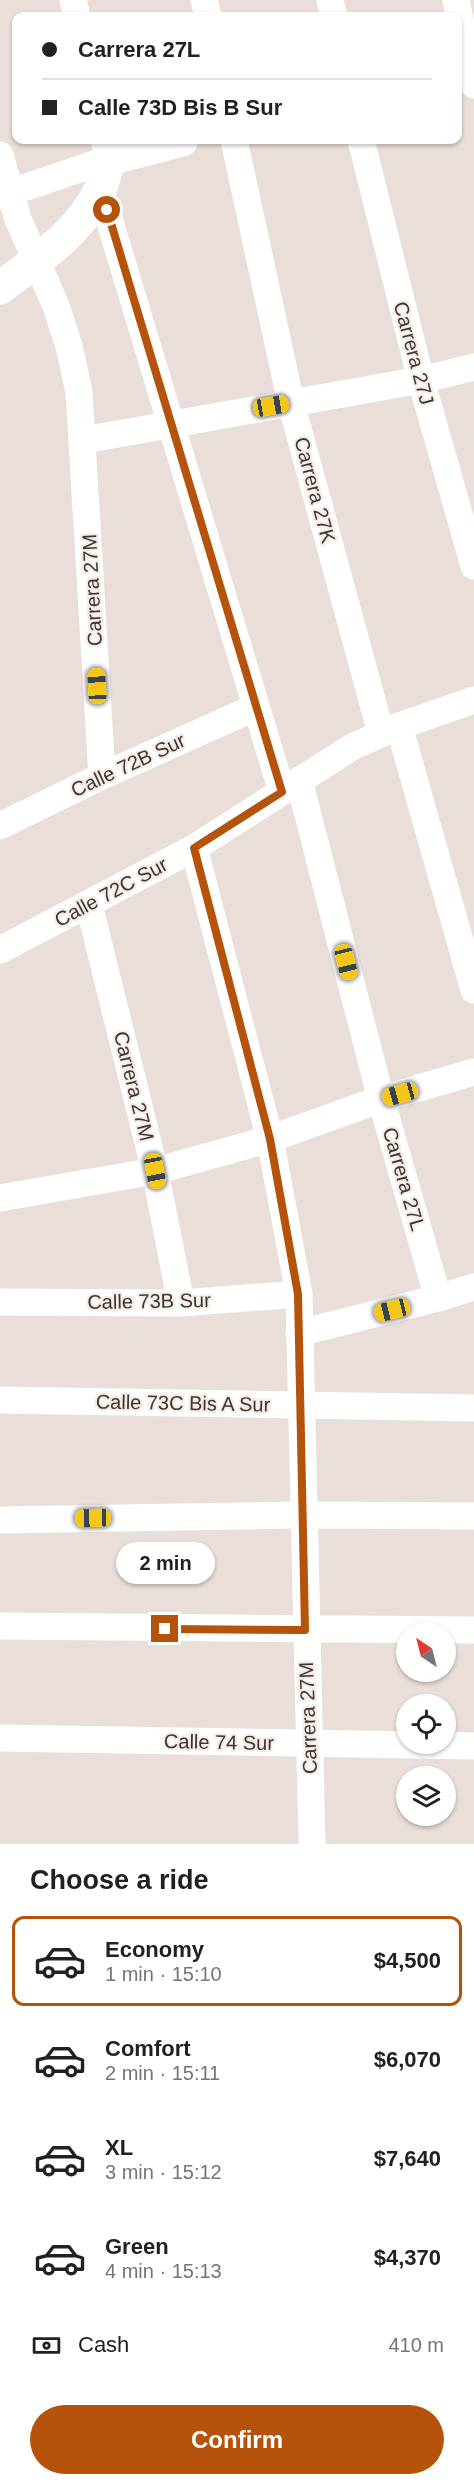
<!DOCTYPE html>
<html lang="en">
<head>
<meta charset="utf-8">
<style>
	body { margin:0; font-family:Helvetica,sans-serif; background:#f2f2f2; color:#202124; height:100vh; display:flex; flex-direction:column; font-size:22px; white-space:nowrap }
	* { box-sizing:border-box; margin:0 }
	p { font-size:20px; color:#757577 }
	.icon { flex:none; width:33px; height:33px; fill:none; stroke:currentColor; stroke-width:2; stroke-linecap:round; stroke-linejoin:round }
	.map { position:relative; height:1844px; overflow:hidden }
	.side { display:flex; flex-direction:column; background:#fff; flex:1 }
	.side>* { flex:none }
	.hud { position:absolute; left:12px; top:12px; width:450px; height:132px; border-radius:12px; box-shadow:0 2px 4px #0004; display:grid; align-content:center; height:132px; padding:0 30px; background:#fff }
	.needle { width:39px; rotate:325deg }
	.buttons { position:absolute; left:396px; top:1622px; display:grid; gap:12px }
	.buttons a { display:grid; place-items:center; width:60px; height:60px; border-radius:50%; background:#fff; box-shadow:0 2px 4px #0004; font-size:30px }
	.end { position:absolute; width:27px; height:27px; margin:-14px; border:8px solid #b45309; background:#fff; box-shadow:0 0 0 3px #fff }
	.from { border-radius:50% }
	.bubble { position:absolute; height:42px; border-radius:21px; background:#fff; box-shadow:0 2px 4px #0004; font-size:20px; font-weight:800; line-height:42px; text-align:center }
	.car { position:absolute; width:18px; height:36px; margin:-18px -9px; border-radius:8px; box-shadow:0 0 4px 2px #0007; background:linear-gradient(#f5c518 24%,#345 0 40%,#f5c518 0 76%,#345 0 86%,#f5c518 0) }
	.hud b { display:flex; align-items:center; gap:21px; height:57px; font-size:22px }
	.hud b+b { border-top:2px solid #e0e0e0 }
	.hud i { width:15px; height:15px; background:#202124 }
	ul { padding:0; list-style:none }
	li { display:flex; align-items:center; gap:18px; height:90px; margin:0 12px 9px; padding:0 18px; border:3px solid transparent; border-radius:12px }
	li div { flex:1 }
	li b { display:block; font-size:22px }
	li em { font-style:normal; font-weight:800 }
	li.selected { border-color:#b45309 }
	li>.icon { width:54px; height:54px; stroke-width:1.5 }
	h2 { padding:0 30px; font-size:27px; line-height:72px }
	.pay { display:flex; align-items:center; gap:15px; height:66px; padding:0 30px; font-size:22px }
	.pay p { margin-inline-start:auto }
	.button { display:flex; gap:12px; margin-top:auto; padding:12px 30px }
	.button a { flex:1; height:69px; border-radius:36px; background:#b45309; color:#fff; font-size:24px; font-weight:800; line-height:69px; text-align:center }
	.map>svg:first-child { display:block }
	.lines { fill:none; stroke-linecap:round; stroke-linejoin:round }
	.minor { stroke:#fff; stroke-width:27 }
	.tertiary { stroke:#fff; stroke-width:33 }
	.route { stroke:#b45309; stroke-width:8 }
	.labels { text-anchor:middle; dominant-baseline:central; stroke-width:4.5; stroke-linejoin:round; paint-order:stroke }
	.street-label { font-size:20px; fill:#3b3634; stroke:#f8ece7 }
</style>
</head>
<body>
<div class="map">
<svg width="474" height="1844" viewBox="0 0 474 1844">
	<rect width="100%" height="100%" fill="#eadeda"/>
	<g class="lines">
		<path class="minor" d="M73,0L77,16
			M204,0L208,16
			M330,0L334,16
			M456,0L474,85
			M234,140L291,403L381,733
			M361,140L421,380L474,566
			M0,155L18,219L56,306L69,346L79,392L102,776
			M100,189L282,792
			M0,196L109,159L104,140
			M84,440L421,380L474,367
			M399,726L474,990
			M299,780L381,1099L438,1298
			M0,826L102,776L256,707
			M194,848L270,1139L299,1294L312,1844
			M89,905L155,1171L181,1303
			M0,950L194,848L352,747L399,726L474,700
			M0,1198L155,1171L270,1139L381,1099L474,1072
			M0,1302L181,1303L299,1294
			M299,1333L438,1298L474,1287
			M0,1400L474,1408
			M0,1520L304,1515L474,1516
			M0,1626L474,1630
			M0,1738L474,1746"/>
		<path class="tertiary" d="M458,67L474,63
			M0,288C38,259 79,234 100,190C104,181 106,169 109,159L182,140"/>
	</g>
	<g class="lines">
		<path class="route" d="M107,210L282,792L194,848L270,1139L298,1294L305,1630L165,1629"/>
	</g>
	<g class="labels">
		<g class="street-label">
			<text transform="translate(414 353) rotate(75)">Carrera 27J</text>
			<text transform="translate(315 490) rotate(75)">Carrera 27K</text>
			<text transform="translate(92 590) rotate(-93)">Carrera 27M</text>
			<text transform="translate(128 765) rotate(-25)">Calle 72B Sur</text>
			<text transform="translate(111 892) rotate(-28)">Calle 72C Sur</text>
			<text transform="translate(134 1086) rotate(76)">Carrera 27M</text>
			<text transform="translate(404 1179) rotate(74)">Carrera 27L</text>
			<text transform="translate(149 1301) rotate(-1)">Calle 73B Sur</text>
			<text transform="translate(183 1403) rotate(1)">Calle 73C Bis A Sur</text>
			<text transform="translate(308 1718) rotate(-92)">Carrera 27M</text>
			<text transform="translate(219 1742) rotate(1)">Calle 74 Sur</text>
		</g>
	</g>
</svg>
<div class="buttons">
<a><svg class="needle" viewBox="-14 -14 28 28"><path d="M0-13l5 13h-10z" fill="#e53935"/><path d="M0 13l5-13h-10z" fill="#757577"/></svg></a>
<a><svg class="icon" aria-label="locate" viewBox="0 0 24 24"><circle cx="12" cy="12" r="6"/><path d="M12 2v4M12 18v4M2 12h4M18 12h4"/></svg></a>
<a><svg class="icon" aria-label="layers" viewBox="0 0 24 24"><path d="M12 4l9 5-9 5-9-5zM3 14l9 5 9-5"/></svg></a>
</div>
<i class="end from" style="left:107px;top:210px"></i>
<i class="end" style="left:165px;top:1629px"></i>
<div class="bubble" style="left:116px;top:1542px;width:99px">2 min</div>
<i class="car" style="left:271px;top:406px;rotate:80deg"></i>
<i class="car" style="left:97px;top:686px;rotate:357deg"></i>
<i class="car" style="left:346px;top:962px;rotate:166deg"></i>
<i class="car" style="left:400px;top:1094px;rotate:254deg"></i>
<i class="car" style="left:155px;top:1171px;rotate:169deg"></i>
<i class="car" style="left:392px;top:1310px;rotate:256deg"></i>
<i class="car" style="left:93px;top:1518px;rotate:269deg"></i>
<div class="hud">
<b><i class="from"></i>Carrera 27L</b>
<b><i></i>Calle 73D Bis B Sur</b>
</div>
</div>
<section class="side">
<h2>Choose a ride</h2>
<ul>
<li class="selected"><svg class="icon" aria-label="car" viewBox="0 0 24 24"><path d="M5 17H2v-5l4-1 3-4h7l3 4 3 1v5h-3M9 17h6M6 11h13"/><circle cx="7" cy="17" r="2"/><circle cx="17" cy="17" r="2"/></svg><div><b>Economy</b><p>1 min · 15:10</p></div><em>$4,500</em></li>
<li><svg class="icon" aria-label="car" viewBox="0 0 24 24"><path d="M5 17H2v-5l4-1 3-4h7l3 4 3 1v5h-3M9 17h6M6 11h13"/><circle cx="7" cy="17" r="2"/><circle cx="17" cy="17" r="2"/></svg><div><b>Comfort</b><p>2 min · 15:11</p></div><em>$6,070</em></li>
<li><svg class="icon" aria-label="car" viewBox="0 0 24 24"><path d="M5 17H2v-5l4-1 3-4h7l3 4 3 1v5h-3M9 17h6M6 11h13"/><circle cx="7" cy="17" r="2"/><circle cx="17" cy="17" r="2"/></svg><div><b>XL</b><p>3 min · 15:12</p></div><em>$7,640</em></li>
<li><svg class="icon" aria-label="car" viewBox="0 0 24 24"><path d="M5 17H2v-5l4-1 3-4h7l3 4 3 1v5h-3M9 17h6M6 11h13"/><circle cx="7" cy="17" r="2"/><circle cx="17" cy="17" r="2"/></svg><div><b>Green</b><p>4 min · 15:13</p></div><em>$4,370</em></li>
</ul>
<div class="pay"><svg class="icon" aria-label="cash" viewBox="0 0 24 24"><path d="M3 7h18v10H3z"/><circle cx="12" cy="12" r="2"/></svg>Cash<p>410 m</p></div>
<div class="button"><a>Confirm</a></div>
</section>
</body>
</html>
